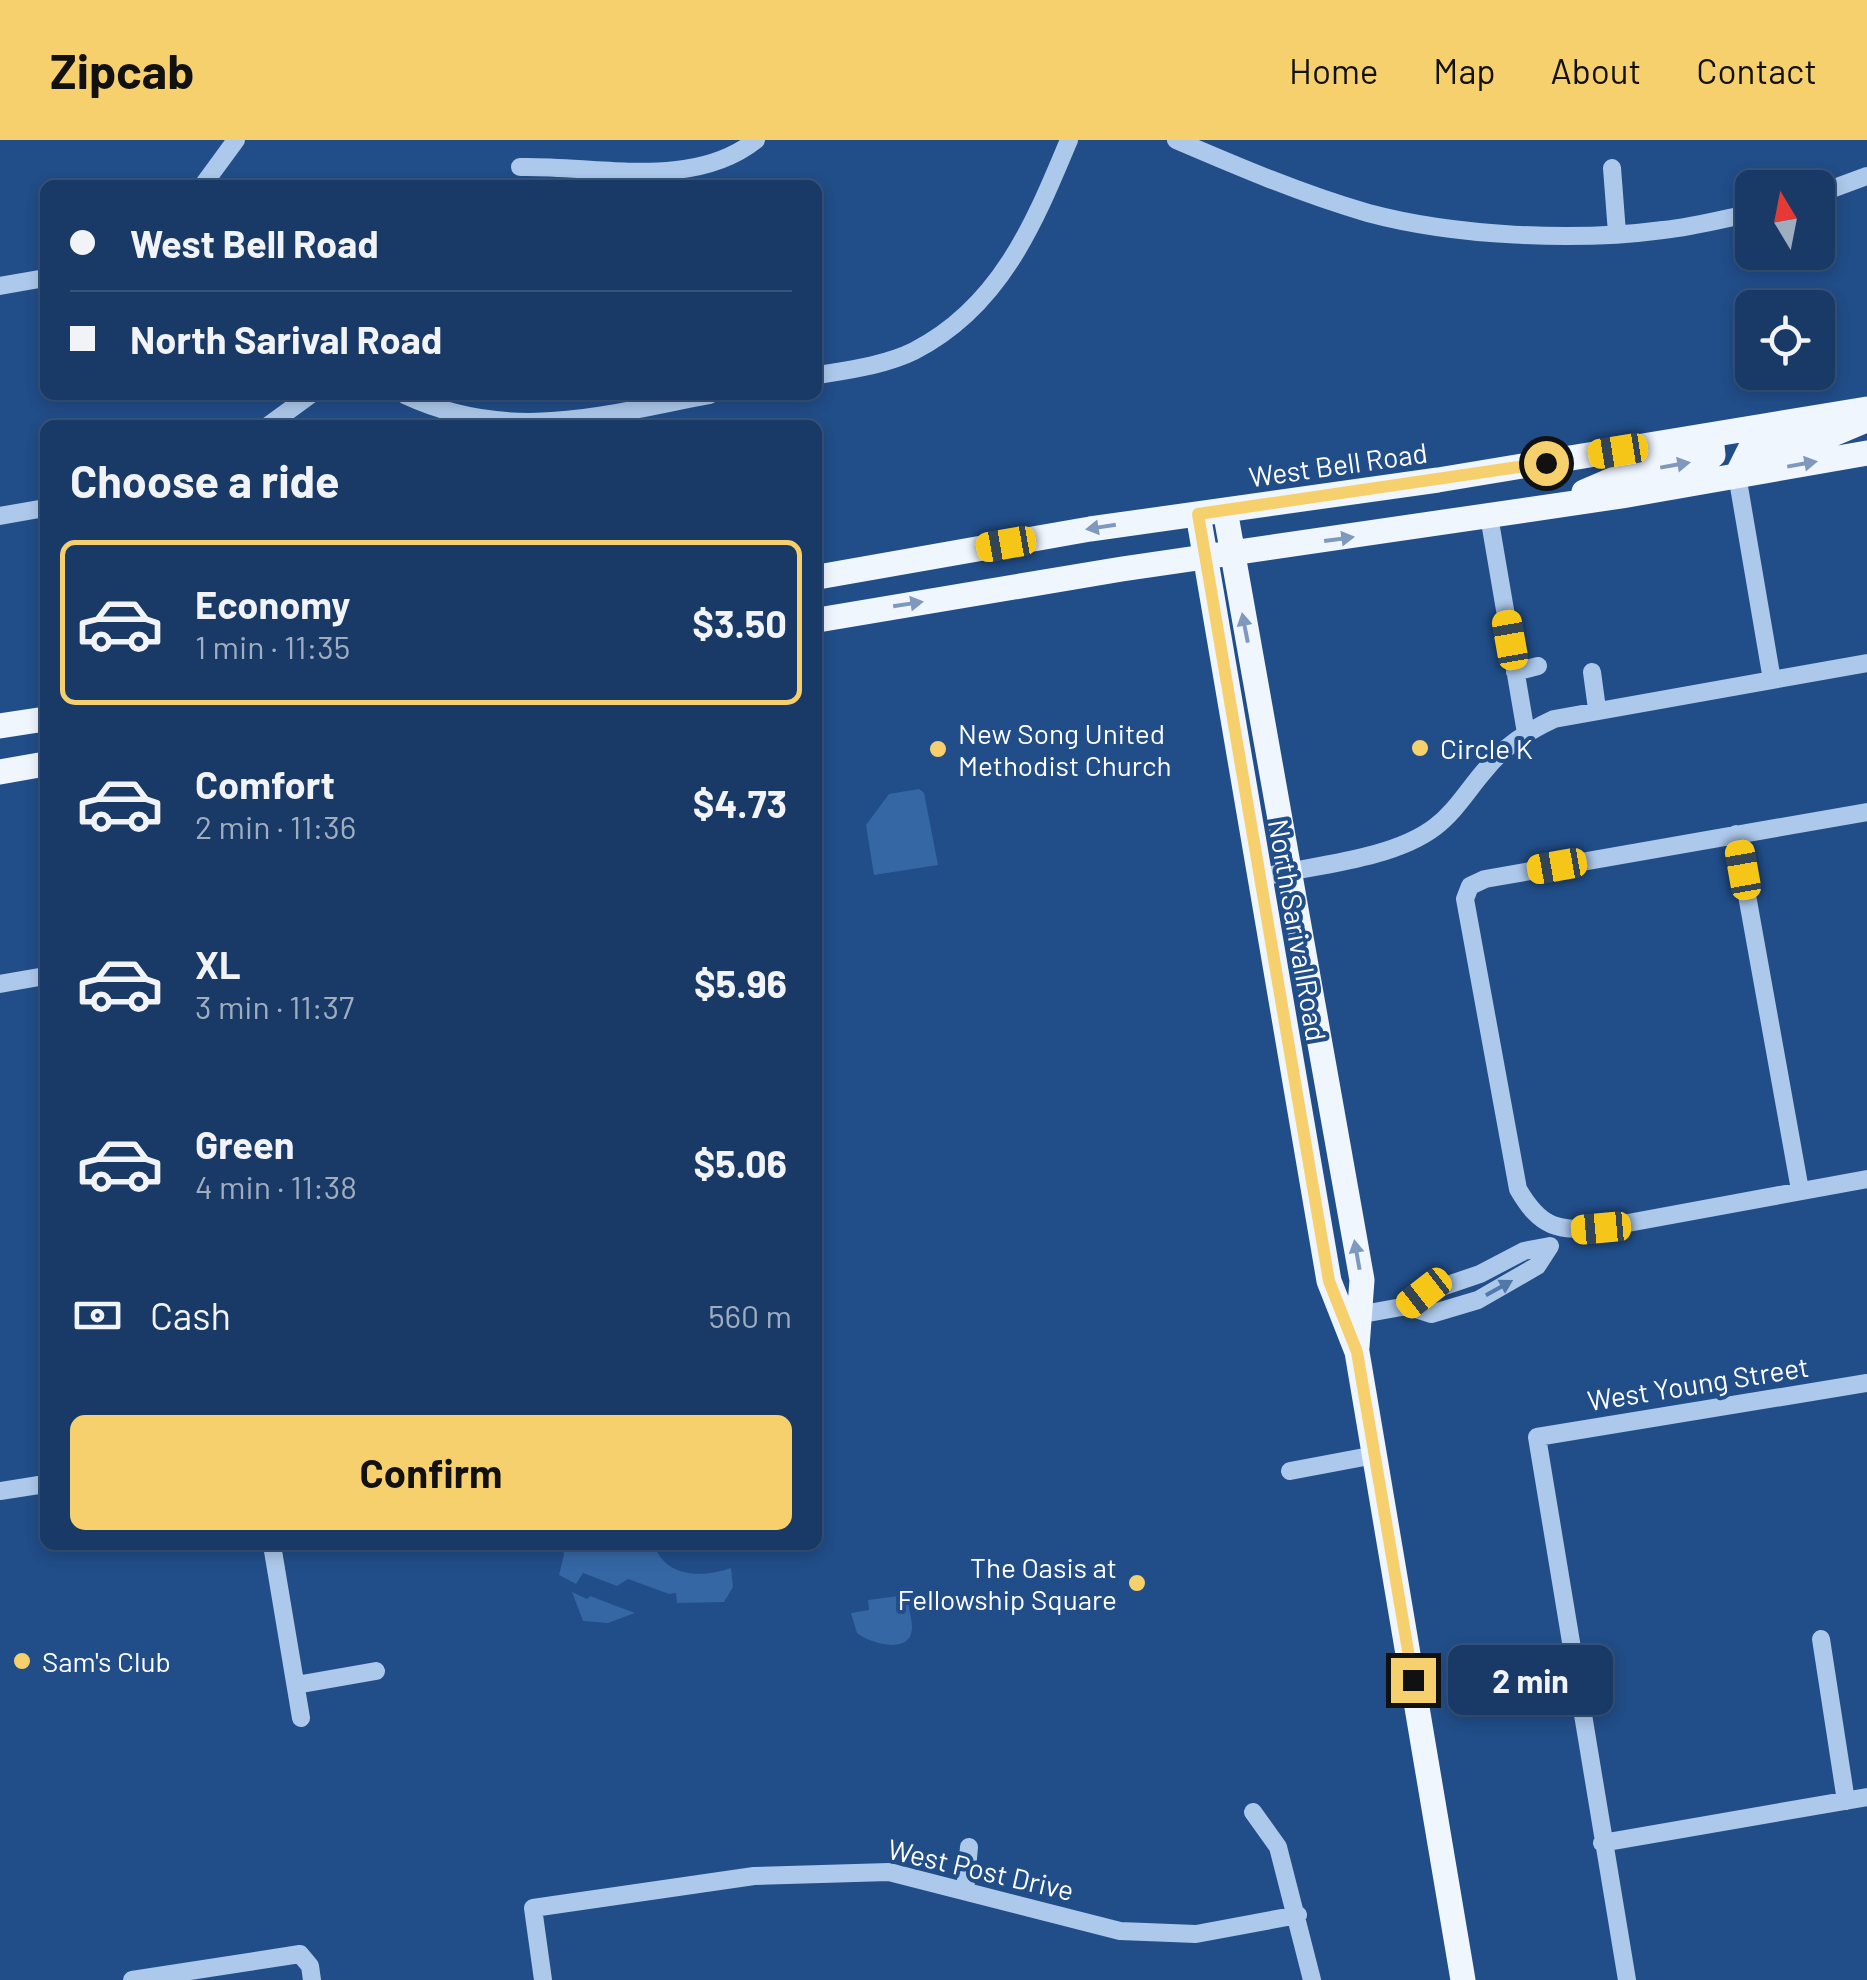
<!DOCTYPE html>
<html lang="en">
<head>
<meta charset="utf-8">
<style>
	body { margin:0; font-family:Barlow,sans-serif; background:#26456f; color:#f1f3f6; height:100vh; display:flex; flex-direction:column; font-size:38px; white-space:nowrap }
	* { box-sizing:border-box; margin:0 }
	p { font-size:32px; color:#9fadbf }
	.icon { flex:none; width:55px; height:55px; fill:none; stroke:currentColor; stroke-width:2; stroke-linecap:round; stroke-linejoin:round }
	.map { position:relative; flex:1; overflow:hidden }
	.sheet { position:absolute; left:40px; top:280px; width:782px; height:1130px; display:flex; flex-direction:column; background:#193a66; border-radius:15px; box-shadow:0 5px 15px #0003,0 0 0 2px #37547a }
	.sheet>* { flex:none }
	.hud { position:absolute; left:40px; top:40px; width:782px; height:220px; border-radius:15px; box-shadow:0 5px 15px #0003,0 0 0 2px #37547a; display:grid; align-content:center; height:220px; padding:0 30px; background:#193a66 }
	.needle { width:65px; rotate:350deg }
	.buttons { position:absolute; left:1735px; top:30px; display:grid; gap:20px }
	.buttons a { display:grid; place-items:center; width:100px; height:100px; border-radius:15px; background:#193a66; box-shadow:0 5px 15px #0003,0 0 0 2px #37547a; font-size:50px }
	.end { position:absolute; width:45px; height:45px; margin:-22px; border:12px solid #f7d06e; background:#111; box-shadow:0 0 0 5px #111 }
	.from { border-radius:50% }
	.bubble { position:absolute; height:70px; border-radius:15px; background:#193a66; box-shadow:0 5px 15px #0003,0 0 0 2px #37547a; font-size:32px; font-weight:700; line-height:70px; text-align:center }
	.car { position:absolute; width:30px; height:60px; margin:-30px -15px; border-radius:12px; box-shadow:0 0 8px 2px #0007; background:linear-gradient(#f5c518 24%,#345 0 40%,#f5c518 0 76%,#345 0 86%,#f5c518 0) }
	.hud b { display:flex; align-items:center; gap:35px; height:95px; font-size:38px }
	.hud b+b { border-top:2px solid #37547a }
	.hud i { width:25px; height:25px; background:#f1f3f6 }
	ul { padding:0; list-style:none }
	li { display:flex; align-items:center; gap:30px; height:165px; margin:0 20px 15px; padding:0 10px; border:5px solid transparent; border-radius:15px }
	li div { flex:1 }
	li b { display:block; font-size:38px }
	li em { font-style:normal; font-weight:700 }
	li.on { border-color:#f7d06e }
	li>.icon { width:90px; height:90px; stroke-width:1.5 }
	h2 { padding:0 30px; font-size:45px; line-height:120px }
	.pay { display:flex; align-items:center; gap:25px; height:110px; padding:0 30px; font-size:38px }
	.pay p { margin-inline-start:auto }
	.primary-button { display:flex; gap:20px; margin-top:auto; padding:20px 30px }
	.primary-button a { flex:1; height:115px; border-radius:15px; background:#f7d06e; color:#111; font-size:40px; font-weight:700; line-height:115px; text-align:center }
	header { display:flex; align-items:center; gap:60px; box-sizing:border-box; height:140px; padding:0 50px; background:#f7d06e; color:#111 }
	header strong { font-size:48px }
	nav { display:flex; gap:55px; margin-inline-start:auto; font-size:35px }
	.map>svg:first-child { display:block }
	.green { fill:#3567a5 }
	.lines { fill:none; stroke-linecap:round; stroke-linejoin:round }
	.minor { stroke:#acc8ea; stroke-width:18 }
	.major { stroke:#f0f6fe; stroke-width:25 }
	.oneway { fill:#7e99bd }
	.oneway2 { fill:#5278aa }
	.route { stroke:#f7d06e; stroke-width:12 }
	.poi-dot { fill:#f7d06e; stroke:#214d88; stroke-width:4 }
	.labels { text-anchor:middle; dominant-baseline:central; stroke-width:8; stroke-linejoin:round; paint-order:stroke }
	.street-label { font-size:28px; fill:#fff; stroke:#214d88 }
	.poi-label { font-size:28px; fill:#fff; stroke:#214d88; text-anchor:start }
</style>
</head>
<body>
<header>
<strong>Zipcab</strong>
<nav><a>Home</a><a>Map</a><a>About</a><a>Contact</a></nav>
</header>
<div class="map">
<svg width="1867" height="1840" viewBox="0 0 1867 1840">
	<rect width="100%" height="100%" fill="#214d88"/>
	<path class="green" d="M919,649L924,653L938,725L874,735L866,685L889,654Z
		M562,1405H626L634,1410L654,1405C666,1438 702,1438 731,1428L733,1447L724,1462L677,1463L676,1453L669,1454L628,1439L617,1446L583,1433L576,1444L559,1435L564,1415Z
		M572,1452L587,1459L590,1456L635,1473L608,1483L583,1481Z
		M906,1455C908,1465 912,1478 912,1488C911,1516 869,1503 857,1493L851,1473L869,1470L868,1460Z"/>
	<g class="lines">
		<path class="minor" d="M1176,0C1239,27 1302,54 1368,73C1454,96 1574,102 1663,90C1693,87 1723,79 1752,73
			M520,27C595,25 692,51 756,0
			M1612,28L1617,93
			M203,45L236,0
			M1818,54L1867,36
			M0,146L45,138
			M818,235C848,230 886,225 914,211C1000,167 1034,84 1069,0
			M405,255C510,304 602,275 710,255
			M269,285L310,255
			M1737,335L1772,540
			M0,376L45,368
			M1489,376L1526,593
			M1515,532L1538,526
			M1592,532L1597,569
			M1867,672L1485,739L1470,746L1465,759L1518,1049C1541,1089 1558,1091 1601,1088L1867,1039
			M1736,694L1800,1050
			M1258,738C1312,725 1392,720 1435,687C1456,671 1469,648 1486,629C1504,606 1528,591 1554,579L1867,523
			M0,844L45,836
			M1352,1176L1407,1166L1424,1153L1480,1134L1524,1111L1550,1106L1537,1126L1478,1160L1431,1174L1407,1166
			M1290,1331L1375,1315
			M0,1351L45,1344
			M272,1405L301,1578
			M1821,1499L1846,1661
			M296,1545L376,1531
			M1253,1672L1278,1707L1312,1840
			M1602,1703L1867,1657
			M965,1751L969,1707
			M132,1840L300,1814L310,1826L312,1840
			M543,1840L533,1768L754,1736L889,1732L1120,1791L1196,1794L1298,1775
			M1627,1840L1537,1297L1867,1243"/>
		<path class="major" d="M1737,335L1750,309L1833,294L1866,280
			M1584,352L1626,334L1707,319L1713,315L1711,296
			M1225,370L1362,1140L1357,1207
			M1198,374L1329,1141L1357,1212L1463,1840
			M818,437L1090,389L1438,340L1867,269
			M818,480L1122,429L1622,356L1867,313
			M0,586L45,579
			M0,632L45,624"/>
	</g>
	<defs><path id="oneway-solid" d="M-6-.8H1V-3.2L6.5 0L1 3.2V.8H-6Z" transform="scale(2.5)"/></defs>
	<g class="oneway">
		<use href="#oneway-solid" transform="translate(1802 324) rotate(-10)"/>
		<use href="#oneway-solid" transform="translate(1675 325) rotate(-10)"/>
		<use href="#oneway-solid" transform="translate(1101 387) rotate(171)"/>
		<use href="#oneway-solid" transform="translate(1339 399) rotate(-8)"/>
		<use href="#oneway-solid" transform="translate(908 464) rotate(-9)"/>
		<use href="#oneway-solid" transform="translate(1245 488) rotate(-101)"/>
		<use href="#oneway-solid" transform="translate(1357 1115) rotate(-100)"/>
	</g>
	<use class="oneway2" href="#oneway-solid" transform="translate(1499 1148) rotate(-29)"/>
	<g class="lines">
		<path class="route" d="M1413,1540L1357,1212L1329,1141L1198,374L1546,323"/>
	</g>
	<g class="poi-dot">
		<circle cx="1420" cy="608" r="10"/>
		<circle cx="938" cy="609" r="10"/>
		<circle cx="1137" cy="1443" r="10"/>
		<circle cx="22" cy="1521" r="10"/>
	</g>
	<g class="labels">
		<g class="street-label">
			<text transform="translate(1338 324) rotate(-8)">West Bell Road</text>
			<text transform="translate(1298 790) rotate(80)">North Sarival Road</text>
			<text transform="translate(1698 1243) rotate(-9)">West Young Street</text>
			<text transform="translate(981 1729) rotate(13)">West Post Drive</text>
		</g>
		<g class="poi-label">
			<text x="958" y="593">New Song United<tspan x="958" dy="32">Methodist Church</tspan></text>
			<text x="1440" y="608">Circle K</text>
			<text x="1117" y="1427" text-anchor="end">The Oasis at<tspan x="1117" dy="32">Fellowship Square</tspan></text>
			<text x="42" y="1521">Sam's Club</text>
		</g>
	</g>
</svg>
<div class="buttons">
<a><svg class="needle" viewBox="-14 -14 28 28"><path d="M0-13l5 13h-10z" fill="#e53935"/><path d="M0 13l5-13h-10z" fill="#9fadbf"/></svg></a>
<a><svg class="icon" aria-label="locate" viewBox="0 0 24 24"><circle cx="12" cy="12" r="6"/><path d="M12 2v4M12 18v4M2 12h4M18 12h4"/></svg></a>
</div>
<i class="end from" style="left:1546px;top:323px"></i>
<i class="end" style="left:1413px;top:1540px"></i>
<div class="bubble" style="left:1448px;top:1505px;width:165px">2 min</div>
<i class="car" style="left:1618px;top:311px;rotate:261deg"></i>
<i class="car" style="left:1006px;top:404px;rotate:260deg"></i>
<i class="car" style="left:1510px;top:500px;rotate:350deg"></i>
<i class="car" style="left:1557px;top:726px;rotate:260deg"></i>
<i class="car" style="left:1743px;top:730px;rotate:350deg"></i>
<i class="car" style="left:1601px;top:1088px;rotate:265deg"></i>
<i class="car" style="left:1424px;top:1153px;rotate:232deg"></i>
<div class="hud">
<b><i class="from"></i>West Bell Road</b>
<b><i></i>North Sarival Road</b>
</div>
<section class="sheet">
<h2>Choose a ride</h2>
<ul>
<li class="on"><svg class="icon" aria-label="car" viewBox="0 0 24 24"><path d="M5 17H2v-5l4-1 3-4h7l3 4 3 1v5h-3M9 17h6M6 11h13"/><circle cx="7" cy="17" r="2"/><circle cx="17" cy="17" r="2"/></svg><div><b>Economy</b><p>1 min · 11:35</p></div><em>$3.50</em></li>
<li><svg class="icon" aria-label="car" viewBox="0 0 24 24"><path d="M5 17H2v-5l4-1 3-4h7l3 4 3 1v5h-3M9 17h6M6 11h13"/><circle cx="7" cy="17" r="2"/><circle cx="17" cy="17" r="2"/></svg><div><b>Comfort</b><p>2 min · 11:36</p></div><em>$4.73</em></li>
<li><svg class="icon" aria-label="car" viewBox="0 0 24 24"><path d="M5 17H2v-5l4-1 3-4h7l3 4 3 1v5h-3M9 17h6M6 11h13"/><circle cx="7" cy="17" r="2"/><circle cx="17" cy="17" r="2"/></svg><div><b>XL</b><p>3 min · 11:37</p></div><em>$5.96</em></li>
<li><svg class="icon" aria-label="car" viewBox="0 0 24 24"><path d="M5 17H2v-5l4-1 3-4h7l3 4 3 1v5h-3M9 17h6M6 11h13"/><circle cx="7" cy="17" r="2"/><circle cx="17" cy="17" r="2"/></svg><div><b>Green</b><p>4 min · 11:38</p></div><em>$5.06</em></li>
</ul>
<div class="pay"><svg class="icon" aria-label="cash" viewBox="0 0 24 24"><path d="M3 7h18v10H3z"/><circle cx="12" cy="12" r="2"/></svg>Cash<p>560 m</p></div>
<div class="primary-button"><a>Confirm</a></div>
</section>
</div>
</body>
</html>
